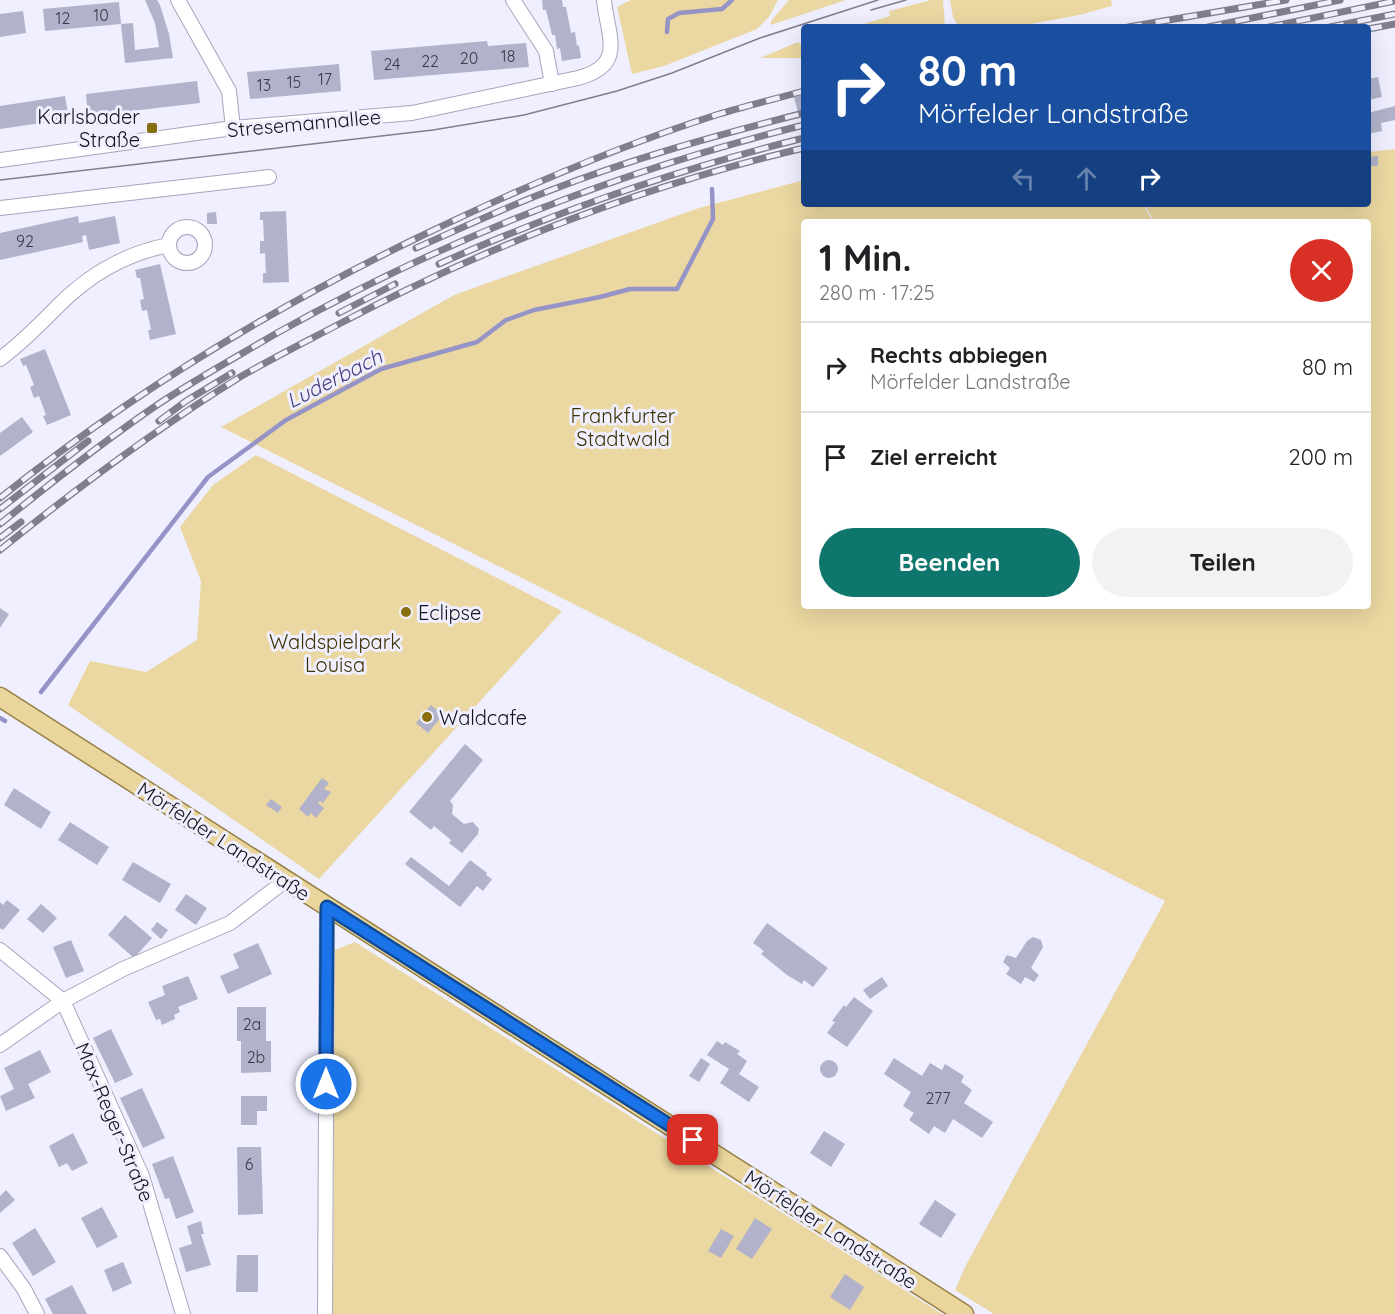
<!DOCTYPE html>
<html lang="de">
<head>
<meta charset="utf-8">
<style>
  :root { --surface:#fff; --page:#f2f2f2; --text:#202124; --muted:#757577; --line:#e0e0e0; --accent:#0f766e }
  body { margin:0; font-family:Quicksand,sans-serif; background:var(--page); color:var(--text); height:100vh; display:flex; flex-direction:column; font-size:22px; white-space:nowrap }
  * { box-sizing:border-box; margin:0 }
  p { font-size:20px; color:var(--muted) }
  .icon { flex:none; width:33px; height:33px; fill:none; stroke:currentColor; stroke-width:2; stroke-linecap:round; stroke-linejoin:round }
  .map { position:relative; flex:1; overflow:hidden }
  .details { position:absolute; left:801px; top:219px; width:570px; height:390px; display:flex; flex-direction:column; background:var(--surface); border-radius:6px; box-shadow:0 6px 24px #0002 }
  .details>* { flex:none }
  .hud { position:absolute; left:801px; top:24px; width:570px; height:183px; border-radius:6px; box-shadow:0 6px 24px #0002; background:#1a4fa0; color:#fff; overflow:hidden }
  .pin { position:absolute; display:grid; place-items:center; width:51px; height:51px; color:#fff; margin:-26px; border-radius:12px; box-shadow:0 3px 9px #0006 }
  .me { position:absolute; width:66px; margin:-33px; rotate:0deg; stroke-linejoin:round; filter:drop-shadow(0 0 4px #0008) }
  .turn { display:flex; align-items:center; gap:21px; height:126px; padding:0 18px; font-size:27px }
  .turn .icon { width:78px; height:78px; stroke-width:2.5 }
  .turn b { display:block; font-size:42px; line-height:51px }
  .lanes { display:flex; align-items:center; height:57px; padding:0 18px; background:#0003; justify-content:center; gap:30px; direction:ltr }
  .lanes .off { opacity:.35 }
  .round { display:grid; place-items:center; flex:none; width:63px; height:63px; border-radius:32px; background:var(--page) }
  .overview { display:flex; align-items:center; justify-content:space-between; height:102px; padding:0 18px }
  h1 { font-size:36px; font-weight:700; line-height:45px }
  .button { display:flex; gap:12px; margin-top:auto; padding:12px 18px }
  .button a { flex:1; height:69px; border-radius:36px; background:var(--accent); color:#fff; font-size:24px; font-weight:700; line-height:69px; text-align:center }
  .button a+a { background:var(--page); color:var(--text) }
  ul { padding:0; list-style:none }
  li { display:flex; align-items:center; gap:18px; height:90px; padding:0 18px; border-top:2px solid var(--line) }
  li div { flex:1 }
  li b { display:block; font-size:22px }
  li em { font-style:normal }
  .map>svg:first-child { display:block }
  .green { fill:#ead7a1 }
  .lines { fill:none; stroke-linecap:round; stroke-linejoin:round }
  .stream { stroke:#9694c7; stroke-width:4.5 }
  .building { fill:#b2b2ca }
  .minor-casing { stroke:#a5a5bd; stroke-width:16 }
  .major-casing { stroke:#968045; stroke-width:21 }
  .minor { stroke:#fff; stroke-width:14 }
  .major { stroke:#ead69d; stroke-width:18 }
  .tram { stroke:#7f7f8b; stroke-width:1.5 }
  .rail-casing { stroke:#7f7f8b; stroke-width:7 }
  .rail { stroke:#efefff; stroke-width:4.5; stroke-dasharray:14; stroke-linecap:butt }
  .route-casing { stroke:#114b97; stroke-width:15 }
  .route { stroke:#1a73e8; stroke-width:10 }
  .poi-dot { fill:#896e0e; stroke:#efefff; stroke-width:2 }
  .labels { text-anchor:middle; dominant-baseline:central; stroke-width:6; stroke-linejoin:round; paint-order:stroke }
  .number-label { font-size:16px; fill:#3c3b48 }
  .poi-label { font-size:20px; fill:#14131c; stroke:#efefff; text-anchor:start }
  .street-label { font-size:20px; fill:#14131c; stroke:#efefff }
  .park-label { font-size:20px; fill:#3d3001; stroke:#efefff }
  .water-label { font-size:21px; font-style:italic; fill:#463e7f; stroke:#efefff }
</style>
</head>
<body>
<div class="map">
<svg width="1395" height="1314" viewBox="0 0 1395 1314">
  <rect width="100%" height="100%" fill="#efefff"/>
  <g class="green">
    <path d="M631,0H778L769,17L757,29L664,66L632,74L617,7Z"/>
    <path d="M789,0H846L771,25V21Z"/>
    <path d="M931,0H943L945,27H854L890,16L889,11Z"/>
    <path d="M950,0H1111L1112,6L1079,15L1015,27H959L953,17Z"/>
    <path d="M798,42L804,47V58H760Z"/>
    <path d="M1395,149V1314H994L955,1290L965,1267L1165,901L221,427L454,295L699,208L804,180V204H1143L1153,222H804V606H1368V222H1155L1144,204H1368V152Z"/>
    <path d="M256,455L562,611L319,879L68,705L90,661L146,672L197,640L201,581L180,527L213,485Z"/>
    <path d="M355,942L942,1314H333L335,950Z"/>
  </g>
  <g class="lines">
    <g class="stream">
      <path d="M667,32L668,19L679,13L722,9L732,0"/>
      <path d="M41,692L208,477L286,420L381,369L477,342L506,320L534,310L600,297L630,289H677L713,219L712,189"/>
      <path d="M0,718L5,721"/>
    </g>
  </g>
  <g class="building">
    <path d="M145,0H157L160,5L169,34L173,58L125,63L121,24L133,23L135,50L159,47L155,23Z"/>
    <path d="M542,0H562L563,7H566L571,33L575,32L577,46L579,45L581,58L562,61L560,48L557,49L555,35H552L546,10H543Z"/>
    <path d="M119,2L121,24L45,31L43,9Z"/>
    <path d="M23,11L26,33L0,37V14Z"/>
    <path d="M487,41L488,46L526,43L529,67L374,80L371,51Z"/>
    <path d="M339,64L341,91L250,99L247,72Z"/>
    <path d="M1378,77L1382,97L1368,100V79Z"/>
    <path d="M197,81L200,103L88,116L86,94Z"/>
    <path d="M804,95V110L798,112L794,97Z"/>
    <path d="M65,96L69,119L0,129V106Z"/>
    <path d="M1395,106V120L1381,123L1382,131L1368,134V113Z"/>
    <path d="M1378,156V166H1368V157Z"/>
    <path d="M286,211L289,282L263,283V273H266L265,253L260,254V241H264L263,220H260V212Z"/>
    <path d="M216,212L217,224H207V213Z"/>
    <path d="M78,216L79,223L115,216L120,243L89,250L86,235L82,236L83,242L0,260V233Z"/>
    <path d="M160,264L176,334L150,340L148,330H151L147,310L142,311L140,300L144,299L140,278H137L135,270Z"/>
    <path d="M45,349L71,415L47,425L43,416L46,415L39,396L34,398L30,387L34,385L26,365L23,366L20,359Z"/>
    <path d="M22,417L33,432L0,456V433Z"/>
    <path d="M0,608L9,614L0,628Z"/>
    <path d="M431,705L443,715L428,733L416,723Z"/>
    <path d="M465,744L483,760L450,801L453,805L452,814L464,824L473,822L479,829L478,834L462,853L449,843L451,840L434,826L431,830L409,812Z"/>
    <path d="M322,778L329,783L324,789L331,792L323,803L320,801L318,803L324,808L316,818L311,813L308,817L299,809Z"/>
    <path d="M14,788L51,812L41,829L4,805Z"/>
    <path d="M271,799L282,807L278,813L266,805Z"/>
    <path d="M70,822L109,847L97,865L58,840Z"/>
    <path d="M411,857L449,886L470,860L487,873L486,875L492,879L483,891L477,886L460,907L405,864Z"/>
    <path d="M133,862L171,884L160,903L122,880Z"/>
    <path d="M186,894L207,908L196,925L175,910Z"/>
    <path d="M7,900L20,910L3,930L0,928V902L3,905Z"/>
    <path d="M41,904L57,918L43,933L27,919Z"/>
    <path d="M125,915L152,938L134,958L108,935Z"/>
    <path d="M157,922L168,930L161,939L151,930Z"/>
    <path d="M767,923L828,968L813,987L804,980L802,984L787,975L761,954L764,951L753,943Z"/>
    <path d="M1033,937L1041,940L1043,947L1031,968L1039,975L1034,982L1025,977L1021,984L1006,974L1010,968L1003,962L1007,955L1016,958L1027,941Z"/>
    <path d="M71,940L84,971L66,978L53,947Z"/>
    <path d="M258,943L272,974L228,994L220,976L239,968L233,954Z"/>
    <path d="M188,976L198,999L178,1007L180,1012L174,1015L175,1019L162,1025L160,1019L156,1020L148,1002L165,995L162,986Z"/>
    <path d="M882,977L888,986L870,999L863,990Z"/>
    <path d="M854,997L873,1011L847,1047L827,1033L835,1022L832,1021L844,1005L846,1007Z"/>
    <path d="M237,1007H266V1041H271V1072L241,1073V1041H237Z"/>
    <path d="M111,1029L133,1075L115,1083L93,1038Z"/>
    <path d="M717,1041L723,1045L725,1042L740,1051L737,1054L747,1061L739,1074L759,1087L749,1102L720,1083L729,1069L707,1055Z"/>
    <path d="M40,1050L51,1072L28,1084L35,1098L6,1111L0,1096L14,1089L4,1068Z"/>
    <path d="M701,1058L710,1064L699,1082L689,1076Z"/>
    <path d="M894,1058L922,1076L930,1063L942,1070L945,1064L964,1076L961,1082L972,1090L964,1103L993,1122L982,1138L953,1119L945,1133L934,1126L929,1134L909,1120L914,1113L903,1106L911,1092L884,1074Z"/>
    <circle cx="829" cy="1069" r="9"/>
    <path d="M142,1088L165,1138L143,1148L120,1098Z"/>
    <path d="M241,1096H267V1111H257V1125H241Z"/>
    <path d="M824,1131L845,1144L831,1167L810,1153Z"/>
    <path d="M73,1133L88,1163L72,1171L67,1163L59,1167L49,1146Z"/>
    <path d="M237,1147H261L263,1214L238,1215Z"/>
    <path d="M173,1156L194,1212L176,1219L169,1198L165,1199L152,1164Z"/>
    <path d="M6,1190L15,1200L0,1213V1196Z"/>
    <path d="M935,1200L956,1214L941,1238L919,1224Z"/>
    <path d="M102,1207L118,1237L97,1248L81,1218Z"/>
    <path d="M755,1218L772,1229L752,1259L736,1249Z"/>
    <path d="M201,1221L204,1234H201L211,1265L186,1272L179,1248L192,1244L187,1226Z"/>
    <path d="M35,1228L56,1262L33,1276L12,1243Z"/>
    <path d="M721,1229L734,1236L721,1258L708,1251Z"/>
    <path d="M237,1255H258V1292H236Z"/>
    <path d="M123,1262L132,1283L113,1292L104,1270Z"/>
    <path d="M845,1274L864,1287L850,1310L830,1297Z"/>
    <path d="M72,1285L87,1314H53L45,1299Z"/>
  </g>
  <g class="lines">
    <g class="minor-casing">
      <g id="minor">
        <path d="M178,0L229,91L233,128"/>
        <path d="M513,0L546,51L552,84"/>
        <path d="M0,160L233,128L412,113L578,78C626,65 608,38 604,0"/>
        <path d="M0,208L269,177"/>
        <circle cx="187" cy="245" r="18"/>
        <path d="M0,359C22,343 40,324 59,305C89,275 127,253 169,245"/>
        <path d="M0,950L63,1001L142,1176L183,1314"/>
        <path d="M0,1045L63,1001L123,969L230,923L285,881"/>
        <path d="M0,1256L24,1289L37,1314"/>
        <path d="M325,1314L327,907"/>
      </g>
    </g>
    <g class="major-casing">
      <path id="major" d="M0,697L964,1314"/>
    </g>
    <use href="#minor" class="minor"/>
    <use href="#major" class="major"/>
    <g class="tram">
      <path d="M871,10L906,0"/>
      <path d="M0,180L433,130L524,115L617,91L672,73L760,38L878,0"/>
    </g>
    <g class="rail-casing">
      <g id="rail">
        <path d="M1128,27L1286,0"/>
        <path d="M1208,27L1340,0"/>
        <path d="M1269,27L1395,1"/>
        <path d="M1330,27L1395,14"/>
        <path d="M1368,29L1395,24"/>
        <path d="M416,248C459,229 502,209 546,192C630,159 717,135 804,113"/>
        <path d="M439,264C557,211 678,169 804,138"/>
        <path d="M339,313L395,284"/>
        <path d="M159,421L186,401L232,373"/>
        <path d="M0,498C129,395 269,310 417,238C514,191 613,148 716,115C745,106 775,99 804,91"/>
        <path d="M0,509L88,441"/>
        <path d="M0,524C52,482 105,440 160,403C198,378 238,356 277,333C443,240 619,171 804,125"/>
        <path d="M0,538L21,522"/>
        <path d="M0,550C77,488 156,429 240,377C273,358 307,341 341,323C487,246 643,186 804,148"/>
      </g>
    </g>
    <use href="#rail" class="rail"/>
  </g>
  <g class="lines">
    <g class="route-casing">
      <path id="route" d="M326,1084L327,907L693,1140"/>
    </g>
    <use href="#route" class="route"/>
  </g>
  <g class="poi-dot">
    <rect x="146" y="122" width="12" height="12" rx="3"/>
    <circle cx="406" cy="612" r="6"/>
    <circle cx="427" cy="717" r="6"/>
  </g>
  <g class="labels">
    <g class="number-label">
      <text x="101" y="15">10</text>
      <text x="63" y="18">12</text>
      <text x="508" y="56">18</text>
      <text x="469" y="58">20</text>
      <text x="430" y="61">22</text>
      <text x="392" y="64">24</text>
      <text x="325" y="79">17</text>
      <text x="294" y="82">15</text>
      <text x="264" y="85">13</text>
      <text x="25" y="241">92</text>
      <text x="252" y="1024">2a</text>
      <text x="256" y="1057">2b</text>
      <text x="938" y="1098">277</text>
      <text x="249" y="1164">6</text>
    </g>
    <g class="poi-label">
      <text x="140" y="116" text-anchor="end">Karlsbader<tspan x="140" dy="23">Straße</tspan></text>
      <text x="418" y="612">Eclipse</text>
      <text x="439" y="717">Waldcafe</text>
    </g>
    <g class="street-label">
      <text transform="translate(304 123) rotate(-5)">Stresemannallee</text>
      <text transform="translate(224 841) rotate(33)">Mörfelder Landstraße</text>
      <text transform="translate(115 1122) rotate(67)">Max-Reger-Straße</text>
      <text transform="translate(831 1229) rotate(33)">Mörfelder Landstraße</text>
    </g>
    <g class="park-label">
      <text x="623" y="415">Frankfurter<tspan x="623" dy="23">Stadtwald</tspan></text>
      <text x="335" y="641">Waldspielpark<tspan x="335" dy="23">Louisa</tspan></text>
    </g>
    <g class="water-label">
      <text transform="translate(334 378) rotate(-27)">Luderbach</text>
    </g>
  </g>
</svg>
<div class="pin" style="left:693px;top:1140px;background:#d93025"><svg class="icon" aria-label="arrive" viewBox="0 0 24 24"><path d="M6 21V4h12l-3 4 3 4H6"/></svg></div>
<svg class="me" style="left:326px;top:1084px" viewBox="-20 -20 40 40"><circle r="17" fill="#1a73e8" stroke="#fff" stroke-width="3"/><path d="M0-11L8 9 0 5-8 9z" fill="#fff"/></svg>
<div class="hud">
<div class="turn"><svg class="icon" aria-label="right" viewBox="0 0 24 24"><path d="M7 20v-9h11M14 6l5 5-5 5"/></svg><div><b>80 m</b>Mörfelder Landstraße</div></div>
<div class="lanes"><svg class="icon off" aria-label="left" viewBox="0 0 24 24"><path d="M17 20v-9H6M10 6l-5 5 5 5"/></svg><svg class="icon off" aria-label="ahead" viewBox="0 0 24 24"><path d="M12 20V5M6 11l6-6 6 6"/></svg><svg class="icon" aria-label="right" viewBox="0 0 24 24"><path d="M7 20v-9h11M14 6l5 5-5 5"/></svg></div>
</div>
<section class="details">
<div class="overview"><div><h1>1 Min.</h1><p>280 m · 17:25</p></div><a class="round" style="background:#d93025;color:#fff"><svg class="icon" aria-label="close" viewBox="0 0 24 24"><path d="M6 6l12 12M18 6L6 18"/></svg></a></div>
<ul>
<li><svg class="icon" aria-label="right" viewBox="0 0 24 24"><path d="M7 20v-9h11M14 6l5 5-5 5"/></svg><div><b>Rechts abbiegen</b><p>Mörfelder Landstraße</p></div><em>80 m</em></li>
<li><svg class="icon" aria-label="arrive" viewBox="0 0 24 24"><path d="M6 21V4h12l-3 4 3 4H6"/></svg><div><b>Ziel erreicht</b></div><em>200 m</em></li>
</ul>
<div class="button"><a>Beenden</a><a>Teilen</a></div>
</section>
</div>
</body>
</html>
